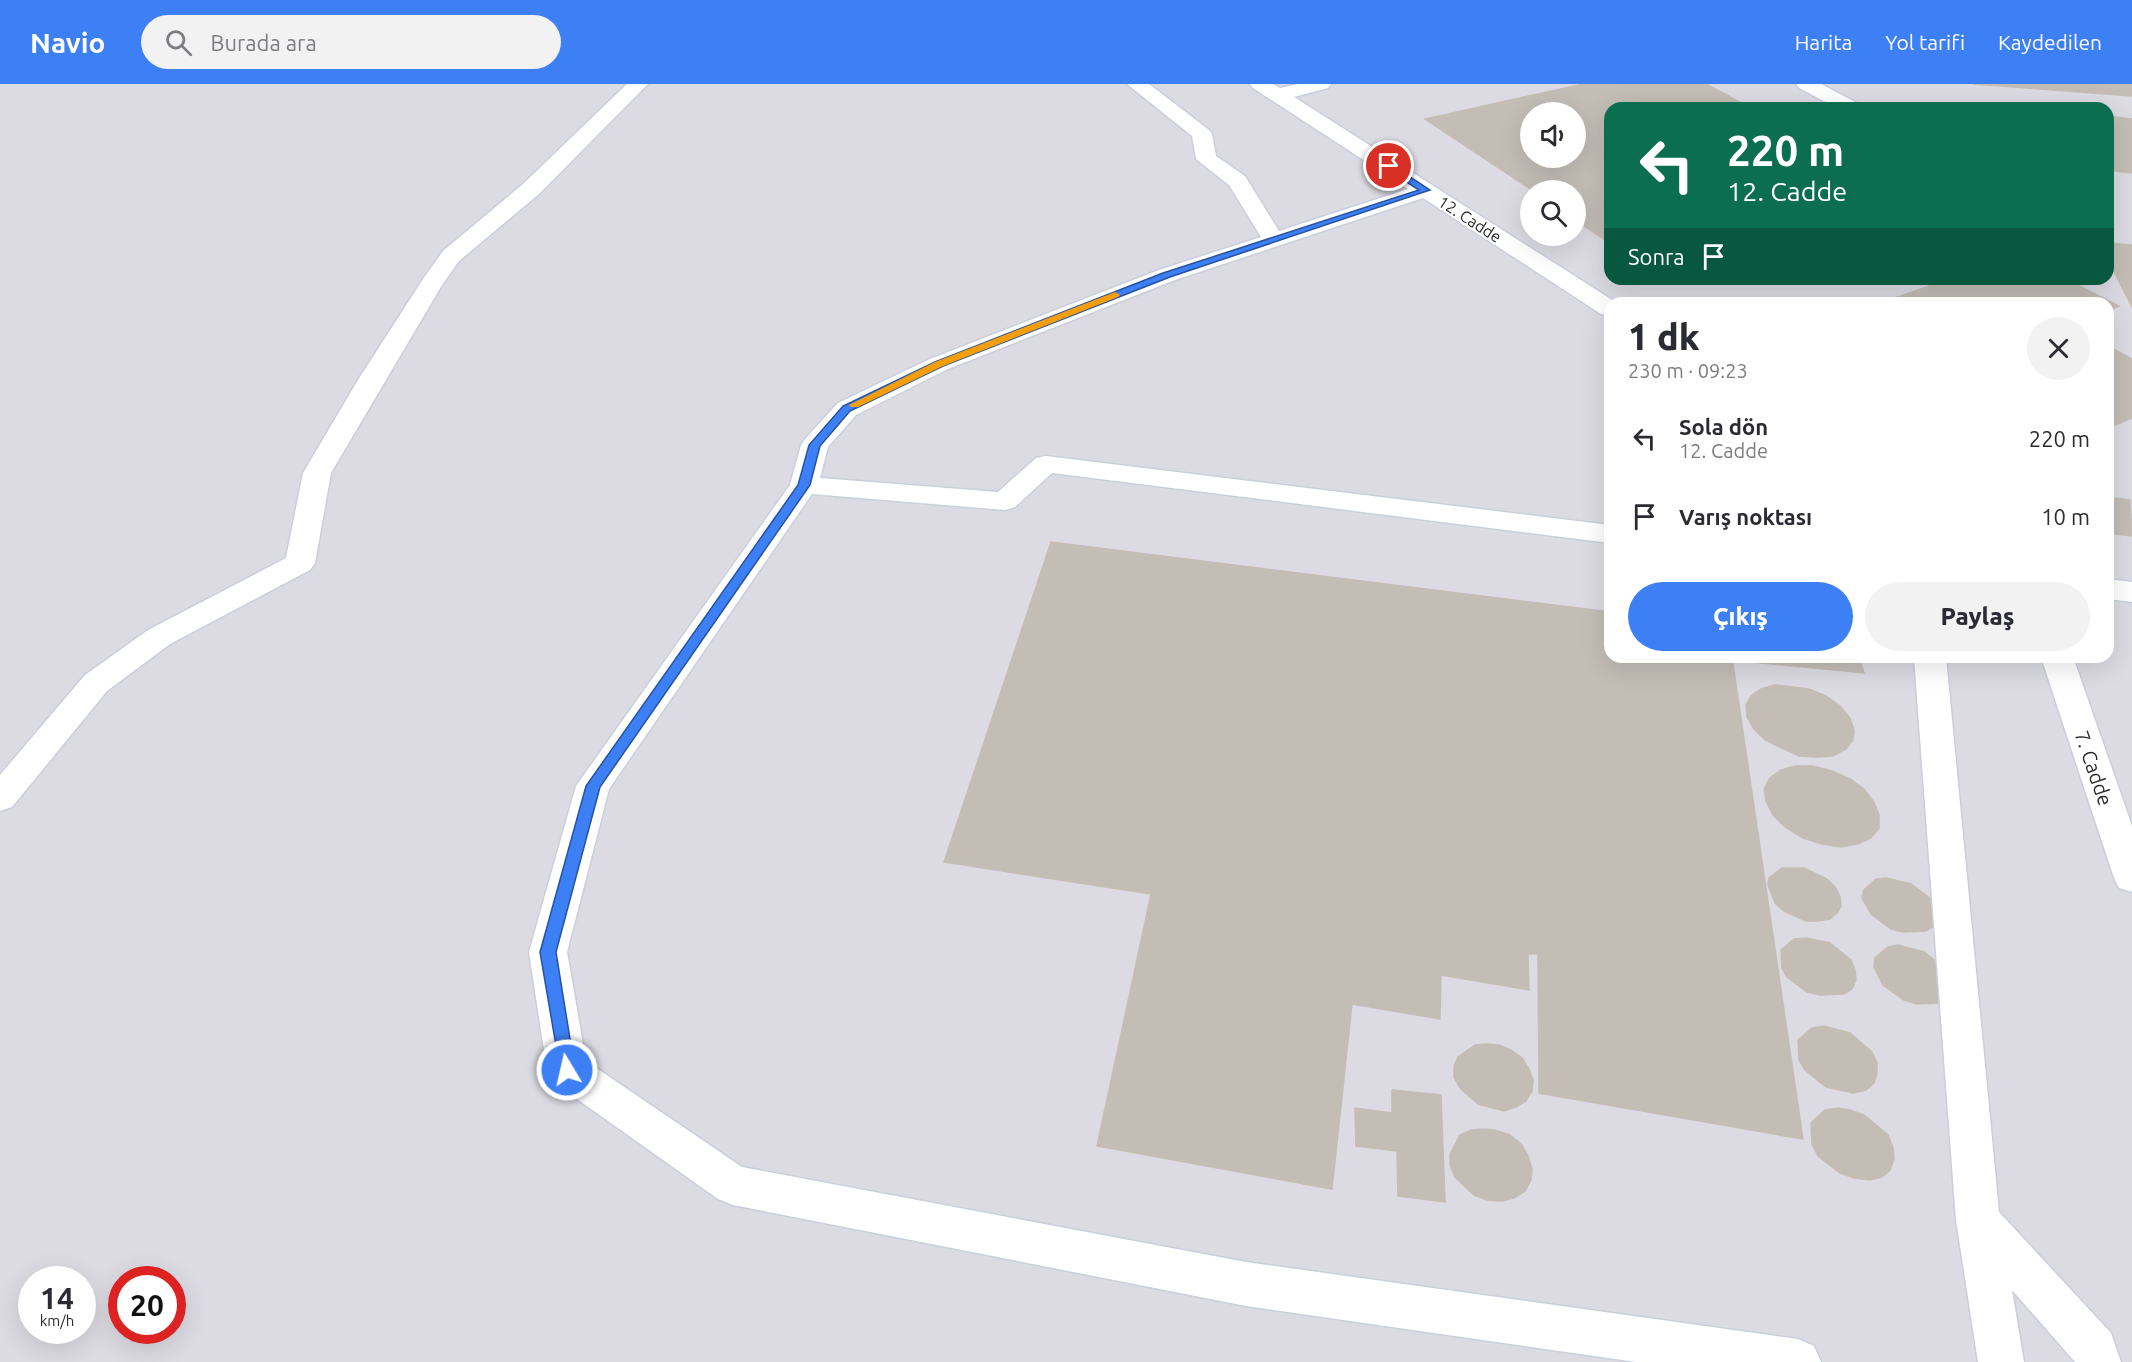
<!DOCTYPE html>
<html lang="tr">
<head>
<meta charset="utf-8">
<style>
  :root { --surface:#fff; --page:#f2f2f3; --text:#2b2b33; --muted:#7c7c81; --accent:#3d7ff5 }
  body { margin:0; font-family:Ubuntu,sans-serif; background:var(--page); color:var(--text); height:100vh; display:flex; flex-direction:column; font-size:22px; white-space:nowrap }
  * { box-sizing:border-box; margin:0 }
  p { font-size:20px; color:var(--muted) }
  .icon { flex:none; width:33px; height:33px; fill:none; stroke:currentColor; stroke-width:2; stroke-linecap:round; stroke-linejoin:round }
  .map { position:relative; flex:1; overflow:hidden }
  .side { position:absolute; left:1604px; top:213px; width:510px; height:366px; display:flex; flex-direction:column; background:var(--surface); border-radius:18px; box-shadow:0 6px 24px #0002 }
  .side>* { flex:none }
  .guide { position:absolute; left:1604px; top:18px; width:510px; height:183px; border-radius:18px; box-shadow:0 6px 24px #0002; background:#0b6e4f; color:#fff; overflow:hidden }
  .tools { position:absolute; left:1520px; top:18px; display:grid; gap:12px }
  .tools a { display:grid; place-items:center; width:66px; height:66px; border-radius:50%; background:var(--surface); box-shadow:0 6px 24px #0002; font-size:30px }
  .speed { position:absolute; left:18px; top:1182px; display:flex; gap:12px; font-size:30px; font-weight:700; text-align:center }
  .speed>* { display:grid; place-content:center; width:78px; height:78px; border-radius:50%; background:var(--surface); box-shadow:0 6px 24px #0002; line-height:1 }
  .speed small { font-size:15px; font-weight:400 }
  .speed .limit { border:9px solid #d22; background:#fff; color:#111 }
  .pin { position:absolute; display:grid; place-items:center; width:51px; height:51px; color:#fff; margin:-26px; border:3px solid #fff; border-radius:50%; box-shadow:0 2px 6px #0007 }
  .me { position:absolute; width:66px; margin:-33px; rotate:351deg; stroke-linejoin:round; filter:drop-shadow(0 0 4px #0008) }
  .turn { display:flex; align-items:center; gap:21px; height:126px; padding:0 24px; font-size:27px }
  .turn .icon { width:78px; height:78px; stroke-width:2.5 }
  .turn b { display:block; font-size:42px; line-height:51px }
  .then { display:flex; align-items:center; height:57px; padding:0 24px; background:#0003; gap:12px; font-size:22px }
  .round { display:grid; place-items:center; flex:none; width:63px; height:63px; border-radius:32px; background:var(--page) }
  .head { display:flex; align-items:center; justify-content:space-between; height:102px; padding:0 24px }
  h1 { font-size:36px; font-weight:800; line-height:45px }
  .primary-button { display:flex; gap:12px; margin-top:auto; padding:12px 24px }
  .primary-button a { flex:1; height:69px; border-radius:36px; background:var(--accent); color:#fff; font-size:24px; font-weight:800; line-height:69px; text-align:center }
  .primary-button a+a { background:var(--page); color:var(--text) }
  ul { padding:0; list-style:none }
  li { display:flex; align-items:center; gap:18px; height:78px; padding:0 24px }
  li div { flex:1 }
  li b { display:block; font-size:22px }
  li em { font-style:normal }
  header { display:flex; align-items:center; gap:36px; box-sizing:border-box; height:84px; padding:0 30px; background:var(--accent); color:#fff }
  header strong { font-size:28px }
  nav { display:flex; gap:33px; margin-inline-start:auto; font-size:21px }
  .search { width:420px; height:54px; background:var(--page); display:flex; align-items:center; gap:15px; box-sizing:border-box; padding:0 21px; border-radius:33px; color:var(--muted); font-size:22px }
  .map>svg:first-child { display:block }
  .industrial { fill:#dcdbe3; fill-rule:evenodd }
  .building { fill:#c3bdb6; stroke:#c6bdb5; stroke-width:1.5; fill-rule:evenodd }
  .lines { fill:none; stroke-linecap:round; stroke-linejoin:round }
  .lane-casing { stroke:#c9cfdb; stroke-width:3 }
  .lane { fill:#fff; fill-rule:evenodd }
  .route { fill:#3d7ff5; stroke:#28539f; stroke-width:1.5 }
  .slow { fill:#f59e0b }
  .labels { text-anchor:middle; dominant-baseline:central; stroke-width:4.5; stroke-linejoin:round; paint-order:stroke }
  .far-street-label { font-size:16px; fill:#292929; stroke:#fff }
  .street-label { font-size:20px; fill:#292929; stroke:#fff }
</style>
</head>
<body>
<header>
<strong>Navio</strong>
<div class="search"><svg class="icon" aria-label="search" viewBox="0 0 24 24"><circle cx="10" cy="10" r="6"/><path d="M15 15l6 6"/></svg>Burada ara</div>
<nav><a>Harita</a><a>Yol tarifi</a><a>Kaydedilen</a></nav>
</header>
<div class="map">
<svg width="2132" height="1278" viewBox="0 0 2132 1278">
  <rect width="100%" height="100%" fill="#ebe1db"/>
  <path class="industrial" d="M0,0H2132V1278H0ZM1610,24H2108V195H1610ZM1530,28H1575V74H1530ZM1530,106H1575V152H1530ZM1610,219H2108V573H1610ZM32,1196H82V1246H32ZM122,1196H172V1246H122Z"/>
  <g class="building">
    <path d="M1583,0H1706L1751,24H1610V159L1575,136V106H1532L1425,35ZM1530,28H1575V74H1530Z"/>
    <path d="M1973,0H2132V12Z"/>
    <path d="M2108,32L2132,35V89L2108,86Z"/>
    <path d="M2108,159L2132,161V223L2108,176Z"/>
    <path d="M1949,195H2089L2075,200L2119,222L2108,227V219H1881Z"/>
    <path d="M2108,262L2132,275V334L2108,344Z"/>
    <path d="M2108,413L2130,416L2132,452L2108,449Z"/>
    <path d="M1051,458L1610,528V573H1732L1803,1055L1539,1009L1538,870H1528L1529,906L1441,891L1440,935L1352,920L1332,1105L1097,1062L1151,810L944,778Z"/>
    <path d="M1751,573H1859L1864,589L1752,578Z"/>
    <path d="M1775,601L1809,605L1826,612L1840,622L1850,634L1854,646L1853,656L1846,665L1833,672L1817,673L1799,672L1765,656L1754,645L1747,633L1746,621L1751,612L1761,605Z"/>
    <path d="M1795,682H1813L1832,687L1850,695L1864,705L1874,718L1879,731V744L1871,754L1858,760L1841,763L1822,760L1803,754L1785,743L1773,731L1766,717L1764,705L1770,694L1781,686Z"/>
    <path d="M1782,784H1804L1827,795L1836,804L1840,813L1841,822L1837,829L1830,835L1818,837H1806L1784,827L1775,819L1768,801L1769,794Z"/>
    <path d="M1886,794L1911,800L1931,815L1936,825L1934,842L1926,847L1903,848L1891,845L1871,830L1862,814L1864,806L1876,795Z"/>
    <path d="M1806,854L1830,859L1851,876L1855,886L1856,896L1852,905L1844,910L1820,911L1807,908L1787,893L1782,884L1781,866L1794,855Z"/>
    <path d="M1898,861L1924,868L1946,885L1941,919L1917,920L1904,916L1883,901L1874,883L1875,874L1888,863Z"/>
    <path d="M1824,942L1850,949L1872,968L1877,979V990L1874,999L1866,1006L1853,1009L1826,1003L1805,986L1799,976L1798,956L1812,944Z"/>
    <path d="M1486,960L1499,961L1511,966L1522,974L1529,985L1533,996L1532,1007L1526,1017L1516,1023L1504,1027L1478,1020L1460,1004L1454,993V982L1458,973L1475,961Z"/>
    <path d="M1392,1006L1441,1011L1445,1118L1398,1112L1397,1067L1356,1062L1355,1024L1392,1029Z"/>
    <path d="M1838,1024L1850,1026L1864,1031L1888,1051L1893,1064L1894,1075L1890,1086L1882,1093L1870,1096L1854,1094L1840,1089L1818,1072L1812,1060L1811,1039L1825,1026Z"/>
    <path d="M1483,1045L1495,1046L1510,1051L1521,1060L1528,1072L1532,1085L1531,1096L1525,1107L1514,1114L1502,1117L1487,1116L1474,1111L1455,1093L1450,1081V1070L1460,1051L1471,1046Z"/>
  </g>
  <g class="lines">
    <g class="lane-casing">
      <g id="lane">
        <path d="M627,0H648L539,110L459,177L442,201L331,389L315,479L310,486L170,560L107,607L12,723L0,727V691L85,591L148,546L286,474L303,389L358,296L423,195L443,167L523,100Z"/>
        <path d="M1127,0H1149L1209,46L1212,50L1216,72L1245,92L1279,147L1408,105L1253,4L1250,0H1273L1280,4L1298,0H1331L1328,4L1294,13L1617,219H1610V232L1601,230L1423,114L1175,196L948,285L856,331L828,363L820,394L998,408L1036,374L1046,372L1610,441V459L1052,389L1015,423L1005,426L812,410L609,705L567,868L586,977L742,1083L1246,1178L1798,1255L1814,1262L1821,1278H1636L1246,1222L733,1121L718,1115L553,998L547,986L529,868L576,702L790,401L801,361L805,355L838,319L930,275L1159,186L1261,153L1229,101L1196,75L1192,52Z"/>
        <path d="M1796,0H1821L1859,20L1862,24H1837L1799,4Z"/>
        <path d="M2108,495L2132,498V518L2108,515Z"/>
        <path d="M1914,573H1946L1999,1128L2111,1249L2121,1278H2075L2012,1206L2024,1278H1978L1956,1136Z"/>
        <path d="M2041,573H2073L2132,742V808L2119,804L2114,794Z"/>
      </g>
    </g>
    <use href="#lane" class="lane"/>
  </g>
  <path class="route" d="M1385,81H1392L1430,106L1170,193L943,282L850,327L820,362L810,401L600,703L556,868L575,986L573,991L567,993L561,991L540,868L586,702L798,401L809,361L843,322L935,278L1163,189L1419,106L1385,84Z"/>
  <path class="slow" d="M1115,208L1120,211L1118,213L943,282L858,323H851L849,321L935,278Z"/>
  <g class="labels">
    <g class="far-street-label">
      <text transform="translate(1470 135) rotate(33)">12. Cadde</text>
    </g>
    <g class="street-label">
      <text transform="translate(2094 684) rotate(71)">7. Cadde</text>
    </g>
  </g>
</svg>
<div class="tools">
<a><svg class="icon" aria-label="sound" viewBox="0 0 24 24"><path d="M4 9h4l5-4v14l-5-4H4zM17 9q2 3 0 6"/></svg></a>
<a><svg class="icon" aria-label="search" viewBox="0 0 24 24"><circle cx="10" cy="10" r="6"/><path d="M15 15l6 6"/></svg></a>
</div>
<div class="speed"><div>14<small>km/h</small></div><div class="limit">20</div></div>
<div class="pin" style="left:1389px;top:82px;background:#d93025"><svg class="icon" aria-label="arrive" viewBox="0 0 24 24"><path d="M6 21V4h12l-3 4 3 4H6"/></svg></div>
<svg class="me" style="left:567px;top:986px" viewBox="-20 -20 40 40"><circle r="17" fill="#3d7ff5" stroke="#fff" stroke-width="3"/><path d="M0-11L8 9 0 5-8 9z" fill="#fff"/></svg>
<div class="guide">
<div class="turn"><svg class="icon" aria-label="left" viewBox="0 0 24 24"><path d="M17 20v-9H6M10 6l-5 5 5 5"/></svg><div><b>220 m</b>12. Cadde</div></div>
<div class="then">Sonra<svg class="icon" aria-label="arrive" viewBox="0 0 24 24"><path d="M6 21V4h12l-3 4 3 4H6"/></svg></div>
</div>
<section class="side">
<div class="head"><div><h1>1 dk</h1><p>230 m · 09:23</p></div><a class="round"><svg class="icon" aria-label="close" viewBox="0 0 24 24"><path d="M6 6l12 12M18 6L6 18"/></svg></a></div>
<ul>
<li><svg class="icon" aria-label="left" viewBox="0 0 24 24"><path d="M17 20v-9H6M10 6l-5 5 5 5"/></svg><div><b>Sola dön</b><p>12. Cadde</p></div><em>220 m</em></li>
<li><svg class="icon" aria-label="arrive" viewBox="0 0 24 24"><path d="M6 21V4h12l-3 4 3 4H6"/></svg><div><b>Varış noktası</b></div><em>10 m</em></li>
</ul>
<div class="primary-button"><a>Çıkış</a><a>Paylaş</a></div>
</section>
</div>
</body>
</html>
